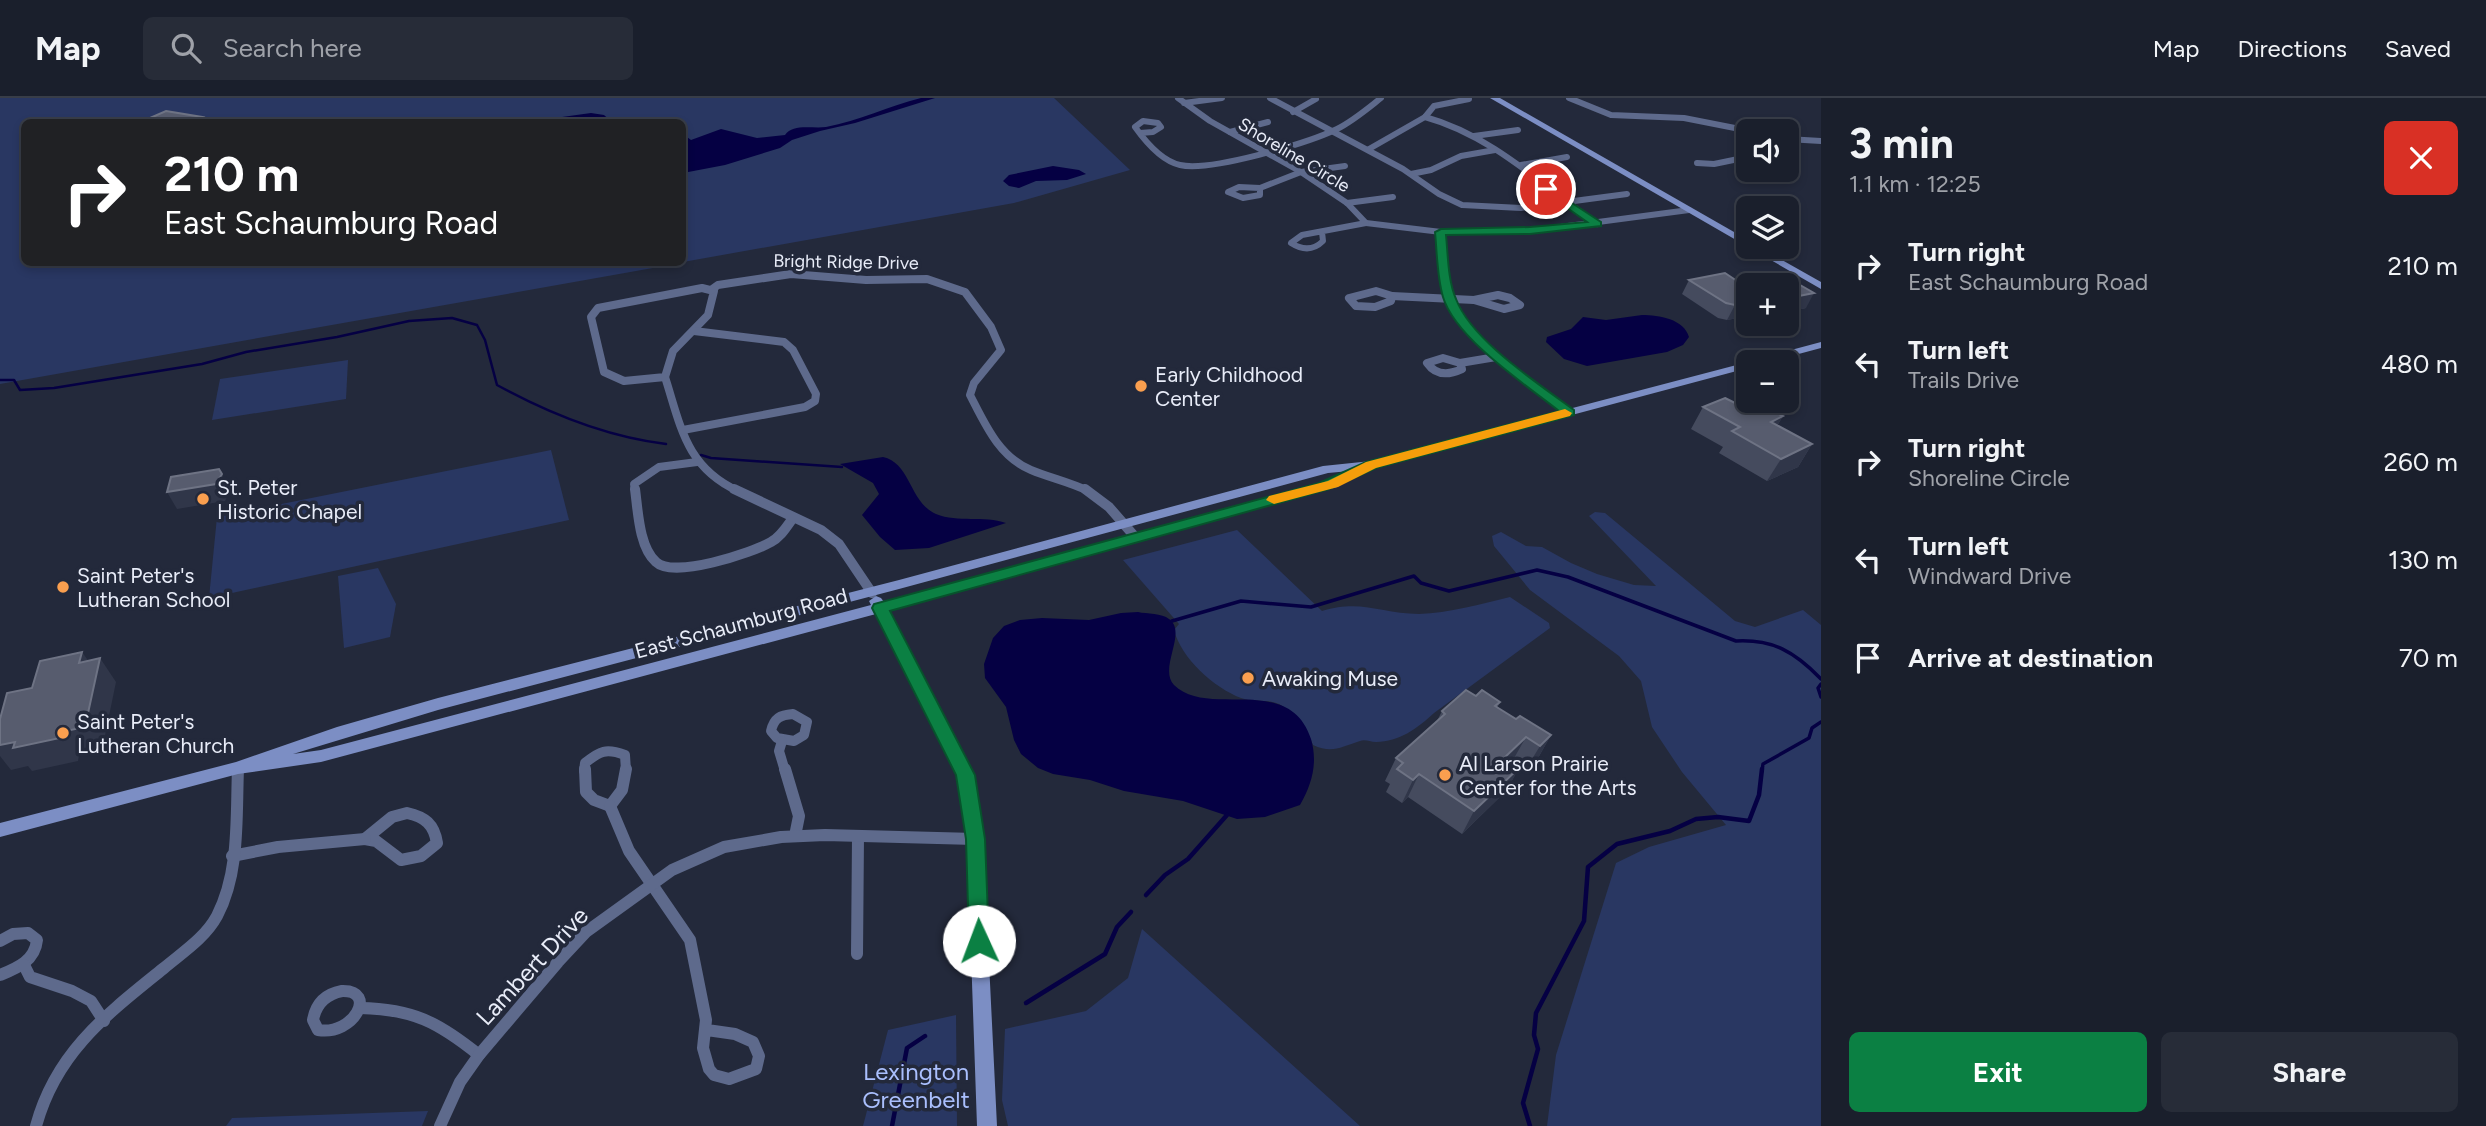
<!DOCTYPE html>
<html lang="en">
<head>
<meta charset="utf-8">
<style>
  :root { --surface:#1a1f2c; --page:#272c38; --text:#f1f3f6; --muted:#9fa2a9; --line:#383d48; --accent:#0b8043 }
  body { margin:0; font-family:Figtree,sans-serif; background:var(--page); color:var(--text); height:100vh; display:flex; flex-direction:column; font-size:26px; white-space:nowrap }
  * { box-sizing:border-box; margin:0 }
  p { font-size:23px; color:var(--muted) }
  .icon { flex:none; width:38px; height:38px; fill:none; stroke:currentColor; stroke-width:2; stroke-linecap:round; stroke-linejoin:round }
  .map { position:relative; flex:1; overflow:hidden }
  .panel { display:flex; flex-direction:column; background:var(--surface); width:665px }
  .panel>* { flex:none }
  .top-card { position:absolute; left:21px; top:21px; width:665px; height:147px; border-radius:10px; box-shadow:0 4px 10px #0003,0 0 0 2px var(--line); background:#202124; color:#fff; overflow:hidden }
  .tools { position:absolute; left:1736px; top:21px; display:grid; gap:14px }
  .tools a { display:grid; place-items:center; width:63px; height:63px; border-radius:10px; background:var(--surface); box-shadow:0 4px 10px #0003,0 0 0 2px var(--line); font-size:35px }
  .pin { position:absolute; display:grid; place-items:center; width:60px; height:60px; color:#fff; margin:-30px; border:4px solid #fff; border-radius:50%; box-shadow:0 2px 7px #0007 }
  .me { position:absolute; width:77px; margin:-38px; rotate:358deg; stroke-linejoin:round; filter:drop-shadow(0 0 5px #0008) }
  .turn { display:flex; align-items:center; gap:24px; height:147px; padding:0 28px; font-size:32px }
  .turn .icon { width:91px; height:91px; stroke-width:2.5 }
  .turn b { display:block; font-size:49px; line-height:60px }
  .round { display:grid; place-items:center; flex:none; width:74px; height:74px; border-radius:10px; background:var(--page) }
  .head { display:flex; align-items:center; justify-content:space-between; height:119px; padding:0 28px }
  h1 { font-size:42px; font-weight:700; line-height:52px }
  .button { display:flex; gap:14px; margin-top:auto; padding:14px 28px }
  .button a { flex:1; height:80px; border-radius:10px; background:var(--accent); color:#fff; font-size:28px; font-weight:700; line-height:80px; text-align:center }
  .button a+a { background:var(--page); color:var(--text) }
  ul { padding:0; list-style:none }
  li { display:flex; align-items:center; gap:21px; height:98px; padding:0 28px }
  li div { flex:1 }
  li b { display:block; font-size:26px }
  li em { font-style:normal }
  header { display:flex; align-items:center; gap:42px; box-sizing:border-box; height:98px; padding:0 35px; background:var(--surface); border-bottom:2px solid var(--line) }
  header strong { font-size:33px }
  nav { display:flex; gap:38px; margin-inline-start:auto; font-size:24px }
  .search { width:490px; height:63px; background:var(--page); display:flex; align-items:center; gap:18px; box-sizing:border-box; padding:0 24px; border-radius:10px; color:var(--muted); font-size:26px }
  main { display:flex; flex:1; min-height:0 }
  .map>svg:first-child { display:block }
  .green { fill:#293762 }
  .water { fill:#050043 }
  .lines { fill:none; stroke-linecap:round; stroke-linejoin:round }
  .stream-far2 { stroke:#050043; stroke-width:2.5 }
  .stream-far1 { stroke:#050043; stroke-width:3.5 }
  .stream { stroke:#050043; stroke-width:4.5 }
  .street-far3 { stroke:#5e6a8c; stroke-width:6 }
  .street-far2 { stroke:#5e6a8c; stroke-width:8 }
  .street-far1 { stroke:#5e6a8c; stroke-width:10 }
  .street { stroke:#5e6a8c; stroke-width:12 }
  .secondary { fill:#7c8ec4; fill-rule:evenodd }
  .wall { fill:#454b5e }
  .shaded-wall { fill:#303649 }
  .building { fill:#575c6e; stroke:#6e7384; stroke-width:2 }
  .route { fill:#0b8043; stroke:#07532c; stroke-width:2 }
  .slow { fill:#f59e0b }
  .poi-dot { fill:#fa9f4f; stroke:#23293b; stroke-width:2.5 }
  .labels { text-anchor:middle; dominant-baseline:central; stroke-width:7; stroke-linejoin:round; paint-order:stroke }
  .far-street-label { font-size:18px; fill:#e8ecf8; stroke:#23293b }
  .poi-label { font-size:21px; fill:#e8ecf8; stroke:#23293b; text-anchor:start }
  .street-label { font-size:21px; fill:#e8ecf8; stroke:#23293b }
  .near-street-label { font-size:24px; fill:#e8ecf8; stroke:#23293b }
  .near-park-label { font-size:24px; fill:#aabffd; stroke:#23293b }
</style>
</head>
<body>
<header>
<strong>Map</strong>
<div class="search"><svg class="icon" aria-label="search" viewBox="0 0 24 24"><circle cx="10" cy="10" r="6"/><path d="M15 15l6 6"/></svg>Search here</div>
<nav><a>Map</a><a>Directions</a><a>Saved</a></nav>
</header>
<main>
<div class="map">
<svg width="1821" height="1028" viewBox="0 0 1821 1028">
  <rect width="100%" height="100%" fill="#23293b"/>
  <g class="green">
    <path d="M0,0H1054L1130,72L1014,105L683,164L682,24H24V164L681,165L0,286Z"/>
    <path d="M348,262L346,301L212,322L220,281Z"/>
    <path d="M551,352L569,422L209,500L217,419Z"/>
    <path d="M1595,414L1605,415L1735,523L1755,529L1803,512L1821,527V1028H1547L1556,957L1616,765L1649,749L1726,727L1682,674L1652,629L1641,583L1619,558L1530,492L1494,448L1492,438L1501,434L1526,448L1542,449L1571,465L1597,476L1634,487L1656,488L1589,418Z"/>
    <path d="M1237,432L1322,513C1362,501 1381,516 1419,516C1449,515 1481,506 1510,499L1549,525L1550,530L1434,615C1418,630 1399,644 1376,644C1370,644 1365,641 1360,643C1341,649 1332,656 1313,647C1308,632 1293,614 1279,606C1268,601 1252,604 1241,600C1214,590 1181,560 1174,532L1179,526L1123,462Z"/>
    <path d="M378,470L396,506L390,539L344,550L338,478Z"/>
    <path d="M1142,831L1360,1028H1008L1002,1002L1005,931L1086,913L1128,880Z"/>
    <path d="M956,917L957,1028H863L888,932Z"/>
    <path d="M428,1013L422,1028H226L232,1020Z"/>
  </g>
  <g class="water">
    <path d="M921,0H935L855,25L820,33L792,42L780,50L725,67L683,75V36L691,42L721,31L757,40L785,37C793,25 812,31 826,29C859,23 889,8 921,0Z"/>
    <path d="M591,15L604,17L612,24H526Z"/>
    <path d="M1053,68L1079,72L1086,76L1067,82L1036,83L1019,90L1009,88L1003,83L1009,77Z"/>
    <path d="M1642,217C1659,217 1684,221 1689,239L1683,247L1667,254L1587,268L1564,261L1546,244L1547,239L1571,231L1583,219L1606,222Z"/>
    <path d="M883,359C911,365 909,404 936,416C958,425 984,417 1006,425L929,450L895,452L880,439L862,417L879,396L873,385L840,366Z"/>
    <path d="M1138,514C1147,516 1162,515 1169,521C1188,534 1158,570 1174,587C1208,621 1289,574 1311,641C1318,665 1312,686 1300,707L1265,719L1237,721L1183,703L1124,693L1090,682L1053,676L1038,670L1021,656L1014,642L1006,609L985,580L984,566L993,540L1004,528L1020,522L1042,520L1089,522L1121,515Z"/>
  </g>
  <g class="lines">
    <g class="stream-far2">
      <path d="M0,282H14L20,292L54,290L202,266L246,254L337,239L409,223L452,220L477,227L485,242L497,287C548,315 608,339 666,346"/>
      <path d="M701,357L711,360L842,369"/>
    </g>
    <g class="stream-far1">
      <path d="M1172,523L1241,503L1311,509L1414,478L1421,485L1449,493L1537,472L1568,479L1736,543C1773,541 1795,554 1821,581"/>
      <path d="M1821,586L1818,590L1821,599"/>
      <path d="M1762,673L1763,666L1809,640L1812,630L1821,624"/>
    </g>
    <g class="stream">
      <path d="M1146,797L1165,777L1188,761L1227,717"/>
      <path d="M1026,905L1105,856L1117,829L1131,814"/>
      <path d="M892,1028L907,950L925,938"/>
      <path d="M1530,1028L1523,1005L1538,951L1534,937L1536,915L1584,823L1588,769L1617,746L1670,733L1696,721L1718,719L1749,723L1759,697L1762,671"/>
    </g>
    <g class="street-far3">
      <path d="M1178,0L1210,23L1301,74L1347,105L1366,125L1441,134L1530,133L1689,112"/>
      <path d="M1270,0L1403,71L1439,96L1462,107L1521,110L1627,96"/>
      <path d="M1569,0L1611,17L1684,20L1750,33"/>
      <path d="M1184,5L1222,0"/>
      <path d="M1293,14L1316,1"/>
      <path d="M1425,19C1491,37 1542,87 1597,126"/>
      <path d="M1230,34L1268,24"/>
      <path d="M1140,35L1153,34L1161,29L1158,25L1143,23L1135,29C1145,43 1162,63 1180,67C1210,74 1308,45 1337,31C1353,23 1367,11 1381,0"/>
      <path d="M1474,38L1518,32"/>
      <path d="M1787,41L1821,43"/>
      <path d="M1369,51L1425,19L1434,8L1469,1"/>
      <path d="M1697,65L1714,66L1748,59"/>
      <path d="M1521,67L1567,59"/>
      <path d="M1411,76L1431,72L1461,58L1495,52"/>
      <path d="M1239,89L1260,90V97L1243,100L1228,94Z"/>
      <path d="M1260,90L1301,74L1345,68"/>
      <path d="M1347,105L1393,99"/>
      <path d="M1322,134L1323,143C1313,153 1302,152 1291,145L1302,137L1366,125"/>
      <path d="M1441,134L1445,173"/>
    </g>
    <g class="street-far2">
      <path d="M1445,172C1447,186 1448,201 1456,213C1482,255 1530,285 1569,314"/>
      <path d="M702,190L714,193L708,217L673,253L665,279L624,283L604,274L591,219L598,210Z"/>
      <path d="M711,192L718,187L791,176L866,182L927,181L965,194L991,229L1001,252L974,285L970,297C985,326 999,359 1031,372C1050,380 1070,384 1088,393"/>
      <path d="M1376,193L1392,198L1391,203L1375,209L1356,208L1349,200Z"/>
      <path d="M1498,197L1510,200L1520,207L1504,211L1474,202Z"/>
      <path d="M1392,198L1474,202"/>
      <path d="M1443,260L1460,265L1462,271C1449,277 1436,278 1427,265Z"/>
      <path d="M1460,265L1496,259"/>
      <path d="M665,279C681,329 686,369 738,393"/>
      <path d="M683,332L805,309L815,303L816,296L793,252L784,244L694,233"/>
      <path d="M635,393L634,386L659,369L697,364"/>
    </g>
    <g class="street-far1">
      <path d="M635,391C638,413 639,449 656,464C673,481 752,455 771,444C781,439 787,428 793,420"/>
      <path d="M734,391L821,432L839,446L872,495"/>
      <path d="M1085,391L1109,409L1136,440"/>
      <path d="M793,616L807,624L804,637L794,643L777,640L771,633C774,620 780,617 793,616Z"/>
      <path d="M782,643L779,653L785,673"/>
      <path d="M238,673V670"/>
      <path d="M584,673L585,665C600,653 606,650 625,657L626,673"/>
    </g>
    <g class="street">
      <path d="M585,671L586,694L594,702L610,708L622,692L626,671"/>
      <path d="M785,671L799,718L795,738"/>
      <path d="M610,708L629,753L690,842L706,922L703,950L709,971L714,977L729,981L756,971L759,958L753,944L735,936L707,932"/>
      <path d="M407,715C425,719 434,726 437,745L421,758L401,762L376,743L365,741L392,719Z"/>
      <path d="M232,758L278,749L365,741"/>
      <path d="M0,843L13,836L28,835L37,842C35,863 17,870 0,877"/>
      <path d="M857,856L858,739"/>
      <path d="M24,867L30,879L72,893L91,903L104,923"/>
      <path d="M342,893C378,892 354,938 318,932L313,922C316,905 326,896 342,893Z"/>
      <path d="M360,910C413,911 438,924 479,957"/>
      <path d="M36,1028C56,954 107,916 164,870C183,854 205,840 217,818C240,774 236,719 238,671"/>
      <path d="M440,1028L460,984L479,957L558,864L586,834L672,772L724,749L781,739L825,737L975,741"/>
    </g>
    <g class="secondary">
      <path d="M1490,0H1500L1748,142V149H1759L1821,184V191Z"/>
      <path d="M1821,244V250L1769,264H1752L1753,262Z"/>
      <path d="M1748,264H1750H1748V270L1369,371L1337,389L888,513L974,677L983,741L997,1028H977L967,741L958,677L876,516L321,664L238,676L0,739V725L236,664L337,629L438,600L899,482L1323,368L1371,363ZM1350,373L1329,383L884,504L881,500L876,498L869,503L871,507L321,652L293,656L438,612L899,491L1328,375Z"/>
    </g>
  </g>
  <g class="wall">
    <path d="M1779,175L1806,210L1787,214V187H1748V218L1727,222L1718,220L1682,196L1689,182L1737,183Z"/>
    <path d="M1703,309L1745,310L1783,318L1777,328L1812,346L1798,369L1767,383L1719,355L1723,349L1691,331Z"/>
    <path d="M1476,598L1500,604L1497,610L1516,621L1551,637L1538,660L1526,671L1513,662L1511,665L1519,670L1506,693L1462,736L1408,699L1402,705L1386,694L1390,686L1385,683L1396,660L1437,623L1442,613Z"/>
  </g>
  <g class="shaded-wall">
    <path d="M202,19L205,24H190Z"/>
    <path d="M1814,195L1806,210L1787,214L1794,199Z"/>
    <path d="M1748,204V218L1727,222L1735,207Z"/>
    <path d="M1783,318L1769,341L1771,324Z"/>
    <path d="M1812,346L1798,369L1767,383L1781,361Z"/>
    <path d="M222,376L230,393L225,403L177,411L167,394Z"/>
    <path d="M82,554L97,575L100,560L116,584L102,652L79,657L78,663L32,673L28,668L11,672L0,658V647L79,565Z"/>
    <path d="M1551,637L1538,660L1526,671L1540,648Z"/>
    <path d="M1526,639L1513,662L1491,683L1504,660Z"/>
    <path d="M1519,670L1506,693L1462,736L1474,713Z"/>
    <path d="M1419,676L1408,699L1402,705L1413,682Z"/>
  </g>
  <g class="building">
    <path d="M166,13L202,19L190,24H153L159,22L150,20Z"/>
    <path d="M1725,175L1737,183L1779,175L1814,195L1794,199L1790,197H1787V187H1748V204L1735,207L1726,205L1689,182Z"/>
    <path d="M1725,300L1745,310L1756,305L1783,318L1771,324L1812,346L1781,361L1732,333L1740,329L1703,309Z"/>
    <path d="M219,371L222,376L216,386L167,394L171,379Z"/>
    <path d="M82,554L79,565L100,560L85,629L61,634L60,640L13,650L15,644L0,647V621L7,595L32,590L40,563Z"/>
    <path d="M1466,592L1476,598L1482,592L1500,604L1495,608L1516,621L1520,618L1551,637L1540,648L1526,639L1504,660L1519,670L1474,713L1419,676L1413,682L1397,671L1403,665L1396,660L1445,616L1442,613Z"/>
  </g>
  <path class="route" d="M1546,88L1601,124V128L1530,136L1446,137C1448,157 1448,183 1456,201C1472,243 1538,285 1574,312V317L1376,370L1329,391L890,513L975,677L985,741L989,843L986,850L979,852L972,850L969,843L966,741L956,677L872,510L874,506L1319,385L1366,364L1559,313C1526,287 1455,240 1443,199C1437,179 1437,155 1435,134L1441,131L1530,129L1587,124L1543,93L1541,91Z"/>
  <path class="slow" d="M1565,311L1572,315L1570,318L1376,370L1338,389L1274,406L1266,402L1269,398L1328,383L1366,364Z"/>
  <g class="poi-dot">
    <circle cx="1141" cy="288" r="7"/>
    <circle cx="203" cy="401" r="7"/>
    <circle cx="63" cy="489" r="7"/>
    <circle cx="1248" cy="580" r="7"/>
    <circle cx="63" cy="635" r="7"/>
    <circle cx="1445" cy="677" r="7"/>
  </g>
  <g class="labels">
    <g class="far-street-label">
      <text transform="translate(1294 57) rotate(31)">Shoreline Circle</text>
      <text transform="translate(846 164) rotate(1)">Bright Ridge Drive</text>
    </g>
    <g class="poi-label">
      <text x="1155" y="276">Early Childhood<tspan x="1155" dy="24">Center</tspan></text>
      <text x="217" y="389">St. Peter<tspan x="217" dy="24">Historic Chapel</tspan></text>
      <text x="77" y="477">Saint Peter's<tspan x="77" dy="24">Lutheran School</tspan></text>
      <text x="1262" y="580">Awaking Muse</text>
      <text x="77" y="623">Saint Peter's<tspan x="77" dy="24">Lutheran Church</tspan></text>
      <text x="1459" y="665">Al Larson Prairie<tspan x="1459" dy="24">Center for the Arts</tspan></text>
    </g>
    <g class="street-label">
      <text transform="translate(741 525) rotate(-15)">East Schaumburg Road</text>
    </g>
    <g class="near-street-label">
      <text transform="translate(532 868) rotate(-47)">Lambert Drive</text>
    </g>
    <g class="near-park-label">
      <text x="916" y="973">Lexington<tspan x="916" dy="28">Greenbelt</tspan></text>
    </g>
  </g>
</svg>
<div class="tools">
<a><svg class="icon" aria-label="sound" viewBox="0 0 24 24"><path d="M4 9h4l5-4v14l-5-4H4zM17 9q2 3 0 6"/></svg></a>
<a><svg class="icon" aria-label="layers" viewBox="0 0 24 24"><path d="M12 4l9 5-9 5-9-5zM3 14l9 5 9-5"/></svg></a>
<a>+</a>
<a>−</a>
</div>
<div class="pin" style="left:1546px;top:91px;background:#d93025"><svg class="icon" aria-label="arrive" viewBox="0 0 24 24"><path d="M6 21V4h12l-3 4 3 4H6"/></svg></div>
<svg class="me" style="left:979px;top:843px" viewBox="-20 -20 40 40"><circle r="19" fill="#fff"/><path d="M0-13L10 11 0 6-10 11z" fill="#0b8043"/></svg>
<div class="top-card">
<div class="turn"><svg class="icon" aria-label="right" viewBox="0 0 24 24"><path d="M7 20v-9h11M14 6l5 5-5 5"/></svg><div><b>210 m</b>East Schaumburg Road</div></div>
</div>
</div>
<section class="panel">
<div class="head"><div><h1>3 min</h1><p>1.1 km · 12:25</p></div><a class="round" style="background:#d93025;color:#fff"><svg class="icon" aria-label="close" viewBox="0 0 24 24"><path d="M6 6l12 12M18 6L6 18"/></svg></a></div>
<ul>
<li><svg class="icon" aria-label="right" viewBox="0 0 24 24"><path d="M7 20v-9h11M14 6l5 5-5 5"/></svg><div><b>Turn right</b><p>East Schaumburg Road</p></div><em>210 m</em></li>
<li><svg class="icon" aria-label="left" viewBox="0 0 24 24"><path d="M17 20v-9H6M10 6l-5 5 5 5"/></svg><div><b>Turn left</b><p>Trails Drive</p></div><em>480 m</em></li>
<li><svg class="icon" aria-label="right" viewBox="0 0 24 24"><path d="M7 20v-9h11M14 6l5 5-5 5"/></svg><div><b>Turn right</b><p>Shoreline Circle</p></div><em>260 m</em></li>
<li><svg class="icon" aria-label="left" viewBox="0 0 24 24"><path d="M17 20v-9H6M10 6l-5 5 5 5"/></svg><div><b>Turn left</b><p>Windward Drive</p></div><em>130 m</em></li>
<li><svg class="icon" aria-label="arrive" viewBox="0 0 24 24"><path d="M6 21V4h12l-3 4 3 4H6"/></svg><div><b>Arrive at destination</b></div><em>70 m</em></li>
</ul>
<div class="button"><a>Exit</a><a>Share</a></div>
</section>
</main>
</body>
</html>
